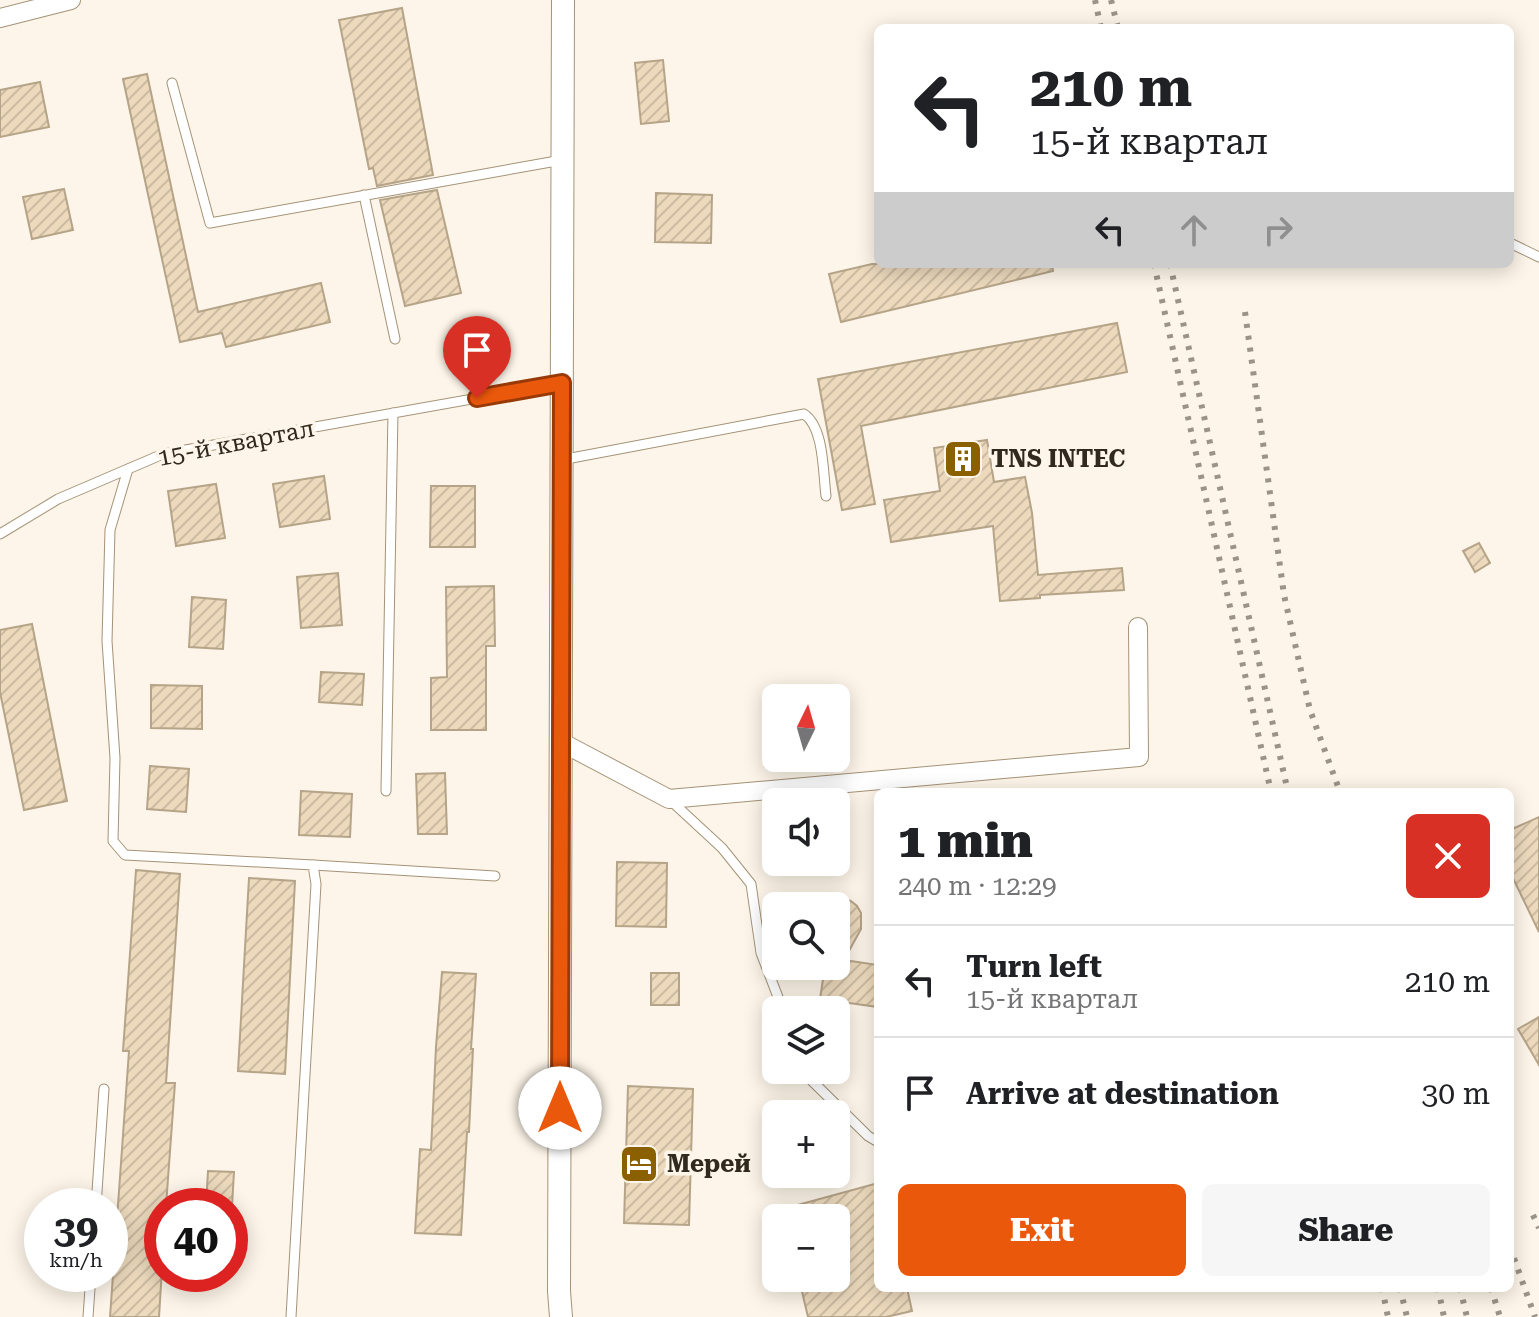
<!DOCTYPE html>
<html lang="en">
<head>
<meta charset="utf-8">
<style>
  :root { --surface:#fff; --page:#f6f6f6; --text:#202124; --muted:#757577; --line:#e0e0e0; --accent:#ea580c }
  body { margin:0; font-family:"Roboto Serif",serif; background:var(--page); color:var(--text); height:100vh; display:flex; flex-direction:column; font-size:30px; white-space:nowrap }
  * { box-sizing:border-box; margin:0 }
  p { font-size:26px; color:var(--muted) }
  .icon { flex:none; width:44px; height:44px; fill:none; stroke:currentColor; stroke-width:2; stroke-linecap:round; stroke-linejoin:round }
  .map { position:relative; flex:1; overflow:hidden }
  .panel { position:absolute; left:874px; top:788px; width:640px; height:504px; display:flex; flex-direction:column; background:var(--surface); border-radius:12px; box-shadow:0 4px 20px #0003 }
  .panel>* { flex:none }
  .guide { position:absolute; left:874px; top:24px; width:640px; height:244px; border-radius:12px; box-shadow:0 4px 20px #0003; background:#fff; color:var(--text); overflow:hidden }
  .needle { width:52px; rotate:5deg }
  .controls { position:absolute; left:762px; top:684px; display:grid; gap:16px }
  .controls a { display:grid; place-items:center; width:88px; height:88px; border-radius:12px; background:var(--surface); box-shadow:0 4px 20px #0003; font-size:40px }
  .speed { position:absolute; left:24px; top:1188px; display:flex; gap:16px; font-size:40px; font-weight:700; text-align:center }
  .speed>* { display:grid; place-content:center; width:104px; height:104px; border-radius:50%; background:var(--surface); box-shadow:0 4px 20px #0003; line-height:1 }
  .speed small { font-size:20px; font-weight:400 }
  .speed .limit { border:12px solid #d22; background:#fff; color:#111 }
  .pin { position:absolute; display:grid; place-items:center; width:68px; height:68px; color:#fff; margin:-82px -34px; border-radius:50% 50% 50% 0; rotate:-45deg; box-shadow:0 0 8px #0007 }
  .pin .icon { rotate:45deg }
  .me { position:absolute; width:88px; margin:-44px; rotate:0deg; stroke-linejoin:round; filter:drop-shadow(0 0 6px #0008) }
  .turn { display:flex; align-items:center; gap:28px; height:168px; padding:0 24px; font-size:36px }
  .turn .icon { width:104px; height:104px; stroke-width:2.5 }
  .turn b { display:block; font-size:56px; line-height:68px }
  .lanes { display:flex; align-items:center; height:76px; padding:0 24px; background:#0003; justify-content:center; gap:40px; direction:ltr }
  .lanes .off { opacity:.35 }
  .round { display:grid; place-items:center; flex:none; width:84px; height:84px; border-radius:12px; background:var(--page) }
  .headline { display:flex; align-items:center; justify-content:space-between; height:136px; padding:0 24px }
  h1 { font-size:48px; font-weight:800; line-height:60px }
  .primary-button { display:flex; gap:16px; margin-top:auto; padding:16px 24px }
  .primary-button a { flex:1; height:92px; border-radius:12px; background:var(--accent); color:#fff; font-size:32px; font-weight:800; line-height:92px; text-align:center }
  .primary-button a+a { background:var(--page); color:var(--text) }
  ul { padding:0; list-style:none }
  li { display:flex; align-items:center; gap:24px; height:112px; padding:0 24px; border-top:2px solid var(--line) }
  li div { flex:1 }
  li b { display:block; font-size:30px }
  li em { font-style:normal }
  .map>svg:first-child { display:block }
  .building { fill:url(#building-hatch); stroke:#b6a488; stroke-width:2 }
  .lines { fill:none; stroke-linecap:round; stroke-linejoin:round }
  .service-casing { stroke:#a49377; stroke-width:11 }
  .minor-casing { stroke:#a49377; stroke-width:20 }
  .tertiary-casing { stroke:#a49377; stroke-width:24 }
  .service { stroke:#fff; stroke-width:9 }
  .minor { stroke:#fff; stroke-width:18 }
  .tertiary { stroke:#fff; stroke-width:22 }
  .rail { stroke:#9a9387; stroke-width:6; stroke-dasharray:4 8; stroke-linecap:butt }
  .route-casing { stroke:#983908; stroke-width:20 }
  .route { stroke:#ea580c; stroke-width:14 }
  .labels { text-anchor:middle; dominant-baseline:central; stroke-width:7; stroke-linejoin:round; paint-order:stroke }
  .street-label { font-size:24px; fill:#30291e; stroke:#fdf5e9 }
  .poi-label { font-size:24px; font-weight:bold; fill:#30291e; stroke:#fdf5e9; text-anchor:start }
</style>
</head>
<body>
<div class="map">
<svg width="1539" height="1317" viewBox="0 0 1539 1317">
  <defs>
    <pattern id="building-hatch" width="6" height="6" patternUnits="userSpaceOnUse" patternTransform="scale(2)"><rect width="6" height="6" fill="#eddabd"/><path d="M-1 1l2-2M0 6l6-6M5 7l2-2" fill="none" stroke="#ccbba2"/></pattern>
  </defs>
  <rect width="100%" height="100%" fill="#fdf5e9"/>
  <g class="building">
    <path d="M402,8L433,175L377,186L373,168L369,169L339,20Z"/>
    <path d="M663,60L669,121L641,124L635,63Z"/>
    <path d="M147,74L198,312L321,283L330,322L226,347L222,333L180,342L123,79Z"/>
    <path d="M40,82L49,127L0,137V90Z"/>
    <path d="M64,189L73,230L32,239L23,197Z"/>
    <path d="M437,190L461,293L405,306L380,200Z"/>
    <path d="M656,193L712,195L711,243L655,242Z"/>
    <path d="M872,264H1052L1053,271L841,322L829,274Z"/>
    <path d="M1117,323L1127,372L861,426L875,504L842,510L818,379Z"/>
    <path d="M987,440L994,482L1025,477L1032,513L1038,575L1122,568L1124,590L1040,595V598L1000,601L993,526L891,542L884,500L940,491L934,448Z"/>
    <path d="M324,476L330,519L280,527L273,484Z"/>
    <path d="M216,484L225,538L176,546L168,491Z"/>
    <path d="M431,486H475V547H430Z"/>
    <path d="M1479,543L1490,563L1475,572L1463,551Z"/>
    <path d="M338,573L342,625L301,628L297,577Z"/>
    <path d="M494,586L495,646H486V730H431V678L447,677L446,587Z"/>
    <path d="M192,597L226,600L223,649L189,647Z"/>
    <path d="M32,624L67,801L24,810L0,692V630Z"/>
    <path d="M321,672L364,674L362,705L319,702Z"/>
    <path d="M151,685L202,686V729L151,728Z"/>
    <path d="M150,766L189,769L186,812L147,809Z"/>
    <path d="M445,773L447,834H418L416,774Z"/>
    <path d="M301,791L352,794L350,837L299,835Z"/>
    <path d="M1539,817V932L1510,872V830Z"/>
    <path d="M617,862L667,863L666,927L616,926Z"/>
    <path d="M136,870L180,874L166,1083H175L166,1206H162V1269L159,1317H110L129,1051H123Z"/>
    <path d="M249,878L295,881L285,1074L238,1071Z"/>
    <path d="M836,895L851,901L857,906L861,913V929L844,960L878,965V1007L820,999L825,966H836Z"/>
    <path d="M442,972L476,974L471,1049H473L469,1132H467L461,1235L415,1233L420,1149L431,1150L436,1047Z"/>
    <rect x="651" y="973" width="28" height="32"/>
    <path d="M1539,1017V1065L1518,1029Z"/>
    <path d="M628,1086L693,1089L689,1225L624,1223Z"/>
    <path d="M208,1171L234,1172L232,1206H206Z"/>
    <path d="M878,1183V1288H907L912,1311L886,1317H808L800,1283L822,1278H836V1218H773L772,1212Z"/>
  </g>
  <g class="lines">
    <g class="service-casing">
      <g id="service">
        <path d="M172,83L210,223L562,160"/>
        <path d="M364,195L395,339"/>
        <path d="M1510,243L1539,257"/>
        <path d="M561,460L804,414C824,427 823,472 826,496"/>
        <path d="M128,469L110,530L107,641L115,758L113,841L125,855L313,865L316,884L291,1317"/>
        <path d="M0,534L58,499L163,454L562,383"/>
        <path d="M386,791L393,413"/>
        <path d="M669,799L722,848L751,884L761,953L783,1010"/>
        <path d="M313,865L495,876"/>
        <path d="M805,1070L807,1076L868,1136L878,1142"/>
        <path d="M96,1206L104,1089"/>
        <path d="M88,1317L91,1274"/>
      </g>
    </g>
    <g class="minor-casing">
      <g id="minor">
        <path d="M0,18L71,0"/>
        <path d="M561,742L669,799L1139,757L1138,627"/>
      </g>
    </g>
    <g class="tertiary-casing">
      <path id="tertiary" d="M561,1317L559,1291L563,0"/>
    </g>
    <use href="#service" class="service"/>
    <use href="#minor" class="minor"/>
    <use href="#tertiary" class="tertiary"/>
    <g class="rail">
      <path d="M1095,0L1101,28"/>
      <path d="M1111,0L1118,28"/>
      <path d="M1154,264L1271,792"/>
      <path d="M1170,264L1288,792"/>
      <path d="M1245,312L1284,595L1310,710L1340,792"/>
      <path d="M1533,1215L1539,1228"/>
      <path d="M1510,1247L1535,1317"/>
      <path d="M1382,1288L1388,1317"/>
      <path d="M1400,1288L1407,1317"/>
      <path d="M1438,1288L1444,1317"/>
      <path d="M1460,1288L1467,1317"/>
      <path d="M1491,1288L1500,1317"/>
    </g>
  </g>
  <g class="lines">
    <g class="route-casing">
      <path id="route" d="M477,398L562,383L560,1108"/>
    </g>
    <use href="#route" class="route"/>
  </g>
  <defs>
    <g id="building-square" transform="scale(2)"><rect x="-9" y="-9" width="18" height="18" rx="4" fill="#8a6000" stroke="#fdf5e9"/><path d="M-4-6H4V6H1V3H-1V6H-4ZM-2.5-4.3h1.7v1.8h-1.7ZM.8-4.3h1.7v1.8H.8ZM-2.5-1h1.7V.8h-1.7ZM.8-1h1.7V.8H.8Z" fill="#fff"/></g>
    <g id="hotel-square" transform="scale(2)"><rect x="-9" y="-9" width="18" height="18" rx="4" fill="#8a6000" stroke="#fdf5e9"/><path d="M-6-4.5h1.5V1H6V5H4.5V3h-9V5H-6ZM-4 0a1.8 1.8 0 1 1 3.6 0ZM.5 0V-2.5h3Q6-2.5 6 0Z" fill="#fff"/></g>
  </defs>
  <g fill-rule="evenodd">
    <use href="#building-square" x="963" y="459"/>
    <use href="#hotel-square" x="639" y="1164"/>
  </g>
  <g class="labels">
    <g class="street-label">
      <text transform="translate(236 443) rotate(-11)">15-й квартал</text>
    </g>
    <g class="poi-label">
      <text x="991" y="459">TNS INTEC</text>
      <text x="667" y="1164">Мерей</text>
    </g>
  </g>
</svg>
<div class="controls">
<a><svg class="needle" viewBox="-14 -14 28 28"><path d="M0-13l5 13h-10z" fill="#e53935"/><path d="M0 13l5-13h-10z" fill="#757577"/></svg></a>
<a><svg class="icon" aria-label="sound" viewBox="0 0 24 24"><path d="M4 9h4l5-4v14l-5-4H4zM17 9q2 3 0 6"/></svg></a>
<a><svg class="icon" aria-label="search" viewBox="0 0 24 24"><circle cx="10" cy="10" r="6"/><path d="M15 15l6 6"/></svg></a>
<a><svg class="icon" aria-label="layers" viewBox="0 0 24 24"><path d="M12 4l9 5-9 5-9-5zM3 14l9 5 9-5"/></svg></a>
<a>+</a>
<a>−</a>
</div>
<div class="speed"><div>39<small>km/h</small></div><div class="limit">40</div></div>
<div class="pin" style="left:477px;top:398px;background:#d93025"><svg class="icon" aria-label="arrive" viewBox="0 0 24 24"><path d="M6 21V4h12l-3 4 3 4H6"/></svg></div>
<svg class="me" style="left:560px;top:1108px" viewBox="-20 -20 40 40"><circle r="19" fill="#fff"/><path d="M0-13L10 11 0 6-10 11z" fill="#ea580c"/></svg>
<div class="guide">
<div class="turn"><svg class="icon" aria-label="left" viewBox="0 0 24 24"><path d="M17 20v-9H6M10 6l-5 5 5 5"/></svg><div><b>210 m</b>15-й квартал</div></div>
<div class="lanes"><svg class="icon" aria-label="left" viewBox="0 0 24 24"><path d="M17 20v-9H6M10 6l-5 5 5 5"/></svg><svg class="icon off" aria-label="ahead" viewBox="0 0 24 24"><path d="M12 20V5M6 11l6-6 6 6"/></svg><svg class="icon off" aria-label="right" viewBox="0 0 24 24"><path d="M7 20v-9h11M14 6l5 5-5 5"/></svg></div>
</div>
<section class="panel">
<div class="headline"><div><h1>1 min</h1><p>240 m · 12:29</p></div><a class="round" style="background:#d93025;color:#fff"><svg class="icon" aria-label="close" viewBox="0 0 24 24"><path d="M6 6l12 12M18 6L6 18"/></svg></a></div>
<ul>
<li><svg class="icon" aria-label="left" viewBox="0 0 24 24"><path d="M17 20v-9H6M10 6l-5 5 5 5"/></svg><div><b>Turn left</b><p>15-й квартал</p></div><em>210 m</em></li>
<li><svg class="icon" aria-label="arrive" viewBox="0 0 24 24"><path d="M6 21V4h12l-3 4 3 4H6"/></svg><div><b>Arrive at destination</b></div><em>30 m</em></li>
</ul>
<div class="primary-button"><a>Exit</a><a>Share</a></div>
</section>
</div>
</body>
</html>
